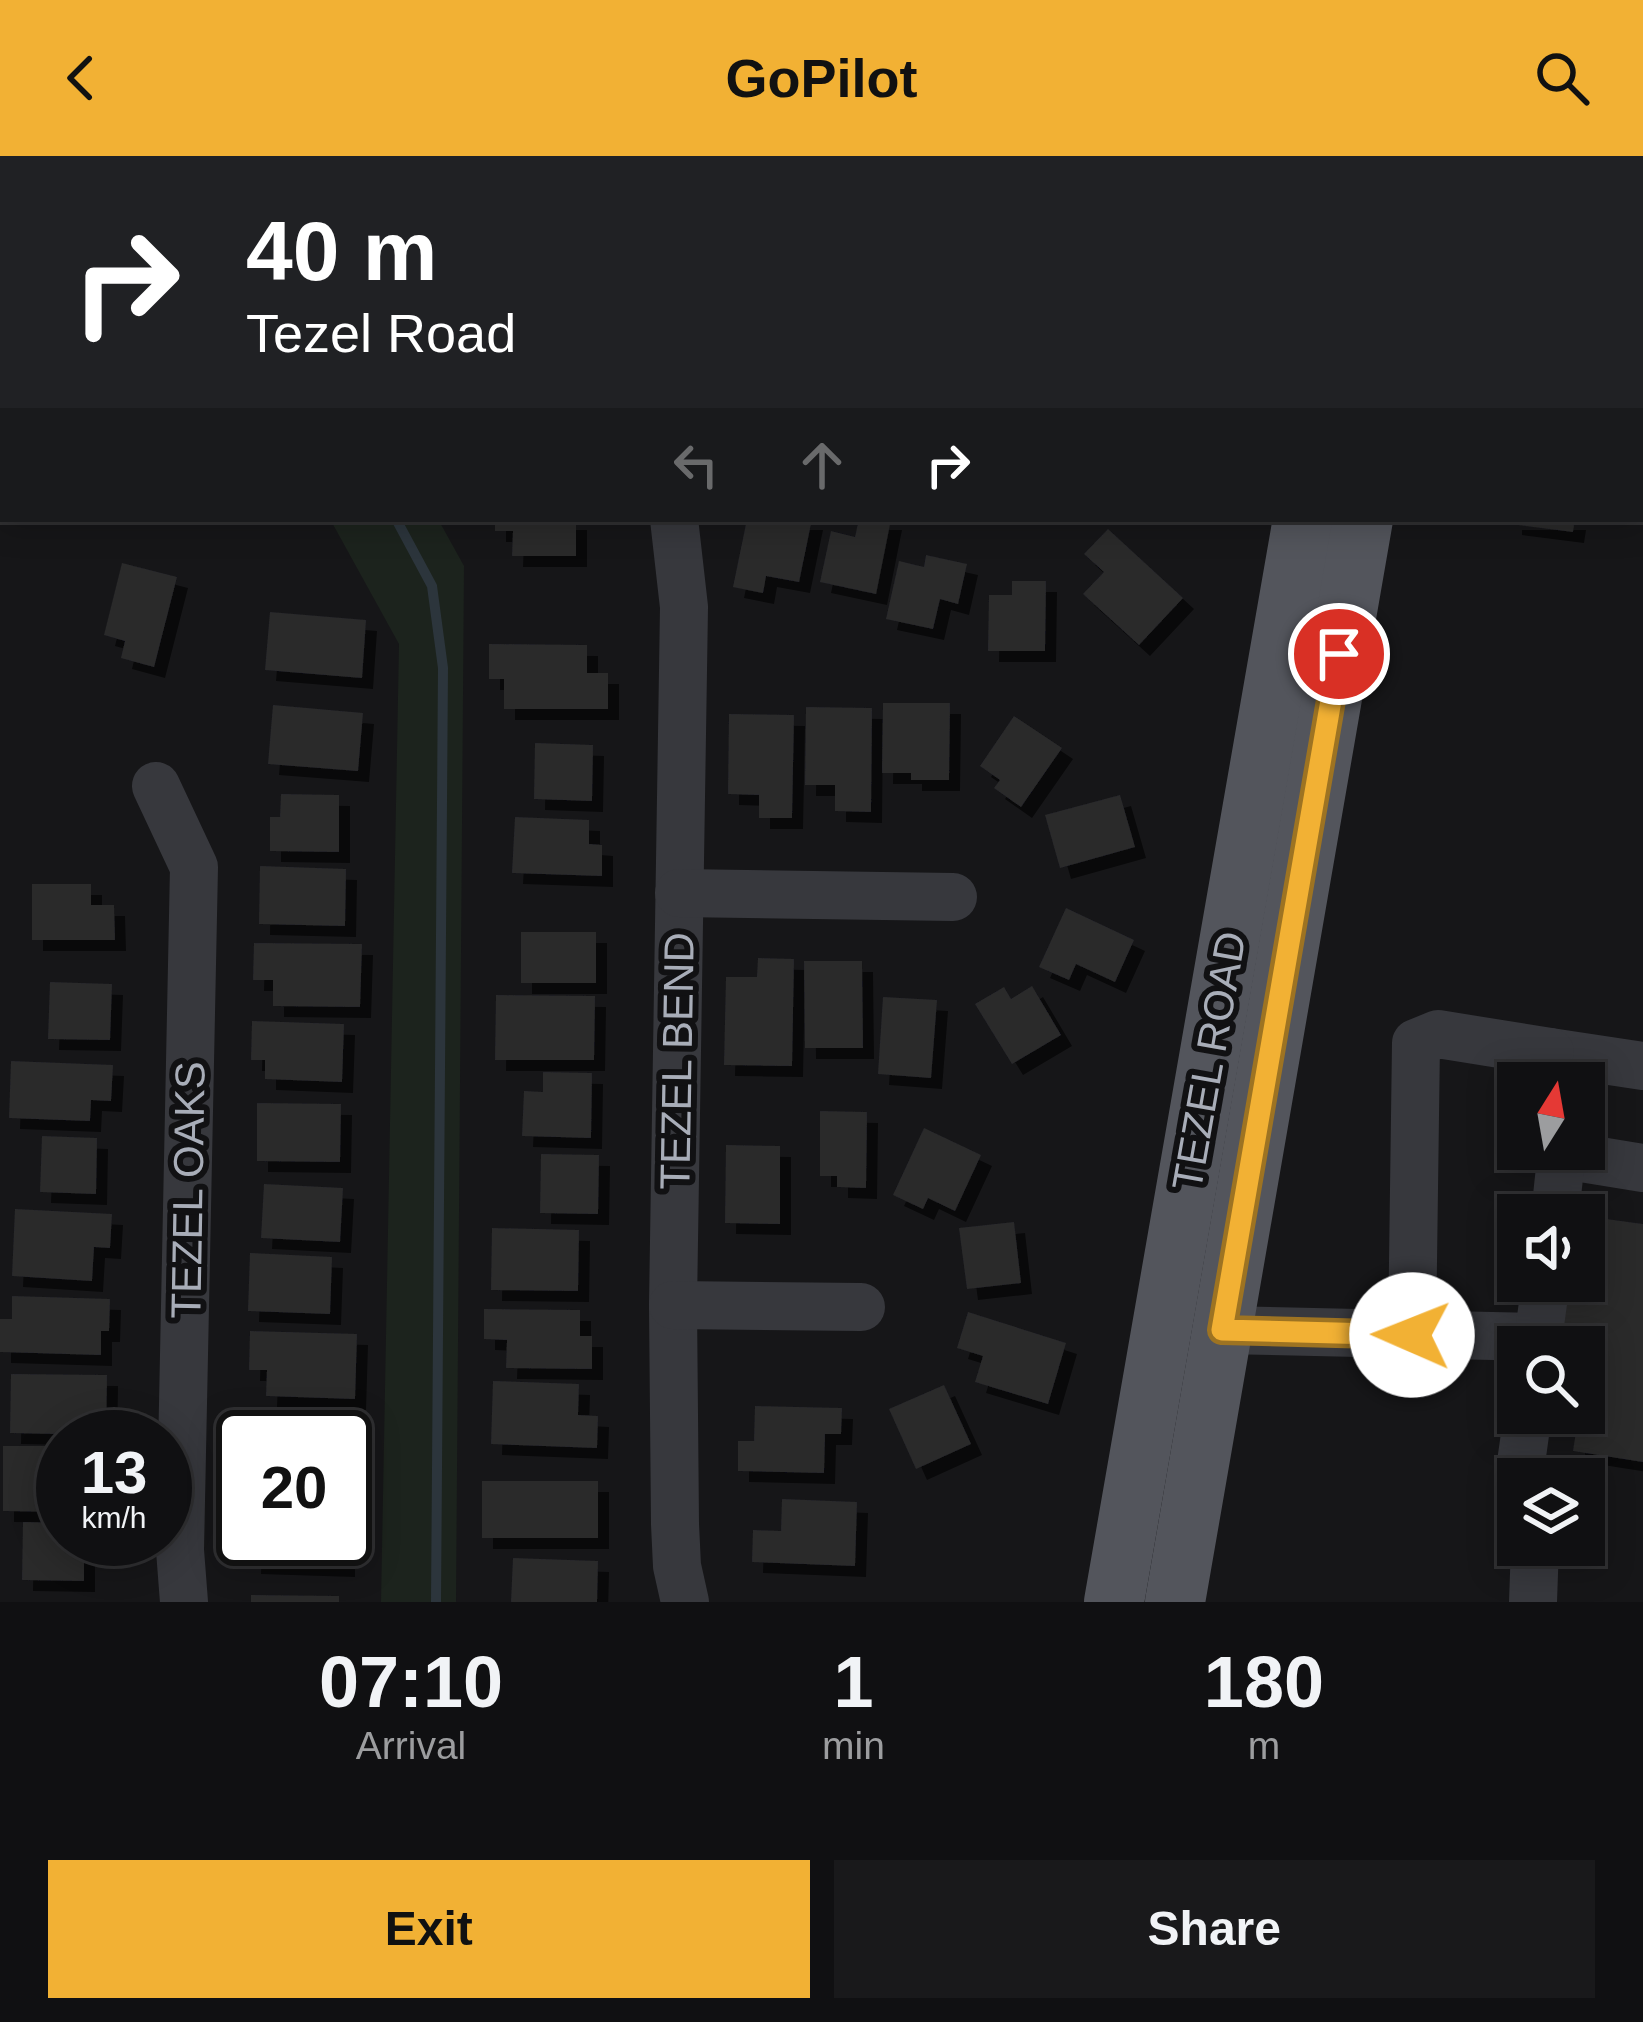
<!DOCTYPE html>
<html lang="en">
<head>
<meta charset="utf-8">
<style>
  :root { --surface:#101012; --page:#19191b; --text:#f1f3f6; --muted:#9c9d9f; --line:#303032; --accent:#f2b134 }
  body { margin:0; font-family:Arial,sans-serif; background:var(--page); color:var(--text); height:100vh; display:flex; flex-direction:column; font-size:45px; white-space:nowrap }
  * { box-sizing:border-box; margin:0 }
  p { font-size:39px; color:var(--muted) }
  .icon { flex:none; width:66px; height:66px; fill:none; stroke:currentColor; stroke-width:2; stroke-linecap:round; stroke-linejoin:round }
  .map { position:relative; height:1446px; overflow:hidden }
  .details { display:flex; flex-direction:column; background:var(--surface); flex:1 }
  .details>* { flex:none }
  .top-card { position:absolute; left:0px; top:0px; width:1644px; height:366px; box-shadow:0 6px 30px #0003,0 0 0 3px var(--line); background:#202124; color:#fff; overflow:hidden }
  .needle { width:78px; rotate:11deg }
  .tools { position:absolute; left:1497px; top:906px; display:grid; gap:24px }
  .tools a { display:grid; place-items:center; width:108px; height:108px; border-radius:0px; background:var(--surface); box-shadow:0 6px 30px #0003,0 0 0 3px var(--line); font-size:60px }
  .speed { position:absolute; left:36px; top:1254px; display:flex; gap:24px; font-size:60px; font-weight:700; text-align:center }
  .speed>* { display:grid; place-content:center; width:156px; height:156px; border-radius:50%; background:var(--surface); box-shadow:0 6px 30px #0003,0 0 0 3px var(--line); line-height:1 }
  .speed small { font-size:30px; font-weight:400 }
  .speed .limit { border:6px solid #111; border-radius:18px; background:#fff; color:#111 }
  .pin { position:absolute; display:grid; place-items:center; width:102px; height:102px; color:#fff; margin:-51px; border:6px solid #fff; border-radius:50%; box-shadow:0 3px 12px #0007 }
  .me { position:absolute; width:132px; margin:-66px; rotate:271deg; stroke-linejoin:round; filter:drop-shadow(0 0 9px #0008) }
  .turn { display:flex; align-items:center; gap:42px; height:252px; padding:0 48px; font-size:54px }
  .turn .icon { width:156px; height:156px; stroke-width:2.5 }
  .turn b { display:block; font-size:84px; line-height:102px }
  .lanes { display:flex; align-items:center; height:114px; padding:0 48px; background:#0003; justify-content:center; gap:60px; direction:ltr }
  .lanes .off { opacity:.35 }
  .eta { display:flex; justify-content:space-evenly; align-items:center; height:204px; text-align:center }
  .eta b { font-size:72px; font-weight:700; line-height:84px }
  .action { display:flex; gap:24px; margin-top:auto; padding:24px 48px }
  .action a { flex:1; height:138px; border-radius:0px; background:var(--accent); color:#111; font-size:48px; font-weight:700; line-height:138px; text-align:center }
  .action a+a { background:var(--page); color:var(--text) }
  header { display:flex; justify-content:space-between; align-items:center; height:156px; padding:0 48px; background:var(--accent); color:#111; font-size:54px; font-weight:700 }
  .map>svg:first-child { display:block }
  .green { fill:#1c231d }
  .lines { fill:none; stroke-linecap:round; stroke-linejoin:round }
  .stream { stroke:#2c353c; stroke-width:10 }
  .building { fill:#29292c; filter:url(#shadow) }
  .minor { stroke:#37383d; stroke-width:48 }
  .major { stroke:#53555c; stroke-width:60 }
  .route-casing { stroke:#9d7322; stroke-width:30 }
  .route { stroke:#f2b134; stroke-width:21 }
  .labels { text-anchor:middle; dominant-baseline:central; stroke-width:12; stroke-linejoin:round; paint-order:stroke }
  .street-label { font-size:42px; fill:#a8adb8; stroke:#111113 }
</style>
</head>
<body>
<header><svg class="icon" aria-label="back" viewBox="0 0 24 24"><path d="M15 5l-7 7 7 7"/></svg>GoPilot<svg class="icon" aria-label="search" viewBox="0 0 24 24"><circle cx="10" cy="10" r="6"/><path d="M15 15l6 6"/></svg></header>
<div class="map">
<svg width="1643" height="1446" viewBox="0 0 1643 1446">
  <defs>
    <filter id="shadow"><feDropShadow dx="11" dy="11" stdDeviation="0" flood-color="#0009"/></filter>
  </defs>
  <rect width="100%" height="100%" fill="#161618"/>
  <path class="green" d="M330,363H438L464,410L456,1446H381L399,488Z"/>
  <g class="lines">
    <path class="stream" d="M396,363L432,430L443,512L436,1446"/>
  </g>
  <g class="building">
    <path d="M495,363H576V400H512L513,375H495Z"/>
    <path d="M747,363H812L799,426L766,420L763,437L733,431Z"/>
    <path d="M859,363H891L876,438L820,426L831,375L855,381Z"/>
    <path d="M1511,363H1575L1573,376L1511,368Z"/>
    <path d="M1108,373L1183,442L1139,489L1083,438L1104,416L1084,398Z"/>
    <path d="M926,399L967,408L958,448L940,443L933,473L886,463L899,405L924,411Z"/>
    <path d="M122,407L177,421L154,511L121,502L125,485L104,479Z"/>
    <path d="M1012,425H1046L1045,495H988L989,439H1012Z"/>
    <path d="M270,456L366,464L362,522L265,514Z"/>
    <path d="M489,488L587,489V517H608V553H504V523H489Z"/>
    <path d="M883,547H950L949,624H911V617H882Z"/>
    <path d="M273,549L363,557L358,615L268,608Z"/>
    <path d="M806,551L872,552L871,656L835,655V629H805Z"/>
    <path d="M729,558L794,559L792,662H759V639L728,638Z"/>
    <path d="M1014,560L1062,592L1021,651L994,632L1000,624L980,610Z"/>
    <path d="M535,587L593,589L592,645L534,643Z"/>
    <path d="M281,638L339,639V696L270,695V661H280Z"/>
    <path d="M1120,639L1135,691L1060,712L1045,659Z"/>
    <path d="M515,661L589,664V688L602,689V720L512,717Z"/>
    <path d="M260,710L346,713L345,770L259,768Z"/>
    <path d="M32,728H91V749H114L115,784H32Z"/>
    <path d="M1066,752L1134,784L1115,826L1076,808L1069,824L1039,811Z"/>
    <rect x="521" y="776" width="75" height="51"/>
    <path d="M254,787L362,788L360,851L273,850V824H253Z"/>
    <path d="M758,802L794,803L792,910L724,909L726,821H757Z"/>
    <path d="M804,805H862L863,892H805Z"/>
    <path d="M50,826L112,828L110,884L48,883Z"/>
    <path d="M1032,830L1061,879L1012,908L975,848L1004,831L1011,843Z"/>
    <path d="M496,839L595,840L594,904H495Z"/>
    <path d="M883,841L937,844L931,922L878,918Z"/>
    <path d="M252,865L344,868L342,926L265,923V904H251Z"/>
    <path d="M11,905L113,909L111,945L91,944L90,965L9,962Z"/>
    <path d="M543,916L592,917L591,982L522,980L524,935L543,936Z"/>
    <path d="M257,947L341,948L340,1006L257,1005Z"/>
    <path d="M820,955L867,956L866,1032L837,1031V1020H820Z"/>
    <path d="M924,972L981,999L955,1055L928,1042L923,1053L893,1039Z"/>
    <path d="M42,980L97,982L96,1038L40,1036Z"/>
    <path d="M726,989L780,990V1068L725,1067Z"/>
    <path d="M541,998L599,999L598,1058L540,1057Z"/>
    <path d="M264,1028L343,1032L340,1086L261,1082Z"/>
    <path d="M15,1053L112,1058L110,1092L94,1091L92,1125L12,1120Z"/>
    <path d="M1606,1063L1643,1068V1306L1573,1295L1579,1257H1584V1191H1544L1566,1144L1593,1148Z"/>
    <path d="M1014,1066L1021,1127L967,1133L959,1072Z"/>
    <path d="M492,1072L579,1074L578,1135L491,1134Z"/>
    <path d="M250,1097L332,1101L330,1158L248,1155Z"/>
    <path d="M12,1140L110,1143L109,1175H101V1199L0,1196V1163H12Z"/>
    <path d="M484,1153L580,1154V1180H592V1213L506,1212L507,1184L484,1183Z"/>
    <path d="M968,1156L1066,1187L1048,1248L975,1226L983,1200L957,1192Z"/>
    <path d="M250,1175L357,1178L355,1243L266,1240L267,1214H249Z"/>
    <path d="M11,1218L107,1219L106,1279L10,1277Z"/>
    <path d="M493,1225L579,1228L578,1259L598,1260L597,1292L491,1288Z"/>
    <path d="M944,1229L971,1288L916,1313L889,1253Z"/>
    <path d="M755,1250L842,1252L841,1278H825L824,1317L738,1315V1285H754Z"/>
    <path d="M247,1267H273L274,1272L323,1273V1281H247Z"/>
    <path d="M3,1290H63V1356L3,1355Z"/>
    <rect x="482" y="1325" width="116" height="57"/>
    <path d="M782,1343L857,1346L855,1410L752,1406L753,1374L781,1375Z"/>
    <path d="M23,1366L63,1367V1383H104V1397L84,1396V1425L22,1424Z"/>
    <path d="M251,1383H344V1410L250,1407Z"/>
    <path d="M513,1402L598,1405L597,1446H511Z"/>
    <path d="M251,1439L339,1440V1446H251Z"/>
  </g>
  <g class="lines">
    <g class="minor">
      <path d="M574,0L575,3"/>
      <path d="M811,0L827,3"/>
      <path d="M230,3L245,0"/>
      <path d="M1053,3L1054,0"/>
      <path d="M0,51H3"/>
      <path d="M1641,137H1643"/>
      <path d="M674,363L684,451L673,1149L675,1368L677,1410L685,1446"/>
      <path d="M156,630L194,711L180,1394L184,1446"/>
      <path d="M679,737L953,741"/>
      <path d="M1554,927L1550,896L1643,910"/>
      <path d="M1563,999L1643,1012"/>
      <path d="M1555,1059L1562,993"/>
      <path d="M673,1149L861,1151"/>
      <path d="M1222,1174L1538,1181"/>
      <path d="M1412,1179L1416,887L1438,878L1550,896"/>
      <path d="M1537,1191L1546,1125"/>
      <path d="M1524,1323L1520,1314L1528,1257"/>
      <path d="M1533,1446L1535,1389"/>
    </g>
    <g class="major">
      <path d="M1366,3L1367,0"/>
      <path d="M1427,3V0"/>
      <path d="M1114,1446L1303,363"/>
      <path d="M1175,1446L1363,363"/>
    </g>
  </g>
  <g class="lines">
    <g class="route-casing">
      <path id="route" d="M1339,498L1222,1174L1412,1179"/>
    </g>
    <use href="#route" class="route"/>
  </g>
  <g class="labels">
    <g class="street-label">
      <text transform="translate(677 905) rotate(-89)">TEZEL BEND</text>
      <text transform="translate(1209 905) rotate(-80)">TEZEL ROAD</text>
      <text transform="translate(188 1034) rotate(-89)">TEZEL OAKS</text>
    </g>
  </g>
</svg>
<div class="tools">
<a><svg class="needle" viewBox="-14 -14 28 28"><path d="M0-13l5 13h-10z" fill="#e53935"/><path d="M0 13l5-13h-10z" fill="#9c9d9f"/></svg></a>
<a><svg class="icon" aria-label="sound" viewBox="0 0 24 24"><path d="M4 9h4l5-4v14l-5-4H4zM17 9q2 3 0 6"/></svg></a>
<a><svg class="icon" aria-label="search" viewBox="0 0 24 24"><circle cx="10" cy="10" r="6"/><path d="M15 15l6 6"/></svg></a>
<a><svg class="icon" aria-label="layers" viewBox="0 0 24 24"><path d="M12 4l9 5-9 5-9-5zM3 14l9 5 9-5"/></svg></a>
</div>
<div class="speed"><div>13<small>km/h</small></div><div class="limit">20</div></div>
<div class="pin" style="left:1339px;top:498px;background:#d93025"><svg class="icon" aria-label="arrive" viewBox="0 0 24 24"><path d="M6 21V4h12l-3 4 3 4H6"/></svg></div>
<svg class="me" style="left:1412px;top:1179px" viewBox="-20 -20 40 40"><circle r="19" fill="#fff"/><path d="M0-13L10 11 0 6-10 11z" fill="#f2b134"/></svg>
<div class="top-card">
<div class="turn"><svg class="icon" aria-label="right" viewBox="0 0 24 24"><path d="M7 20v-9h11M14 6l5 5-5 5"/></svg><div><b>40 m</b>Tezel Road</div></div>
<div class="lanes"><svg class="icon off" aria-label="left" viewBox="0 0 24 24"><path d="M17 20v-9H6M10 6l-5 5 5 5"/></svg><svg class="icon off" aria-label="ahead" viewBox="0 0 24 24"><path d="M12 20V5M6 11l6-6 6 6"/></svg><svg class="icon" aria-label="right" viewBox="0 0 24 24"><path d="M7 20v-9h11M14 6l5 5-5 5"/></svg></div>
</div>
</div>
<section class="details">
<div class="eta">
<div><b>07:10</b><p>Arrival</p></div>
<div><b>1</b><p>min</p></div>
<div><b>180</b><p>m</p></div>
</div>
<div class="action"><a>Exit</a><a>Share</a></div>
</section>
</body>
</html>
